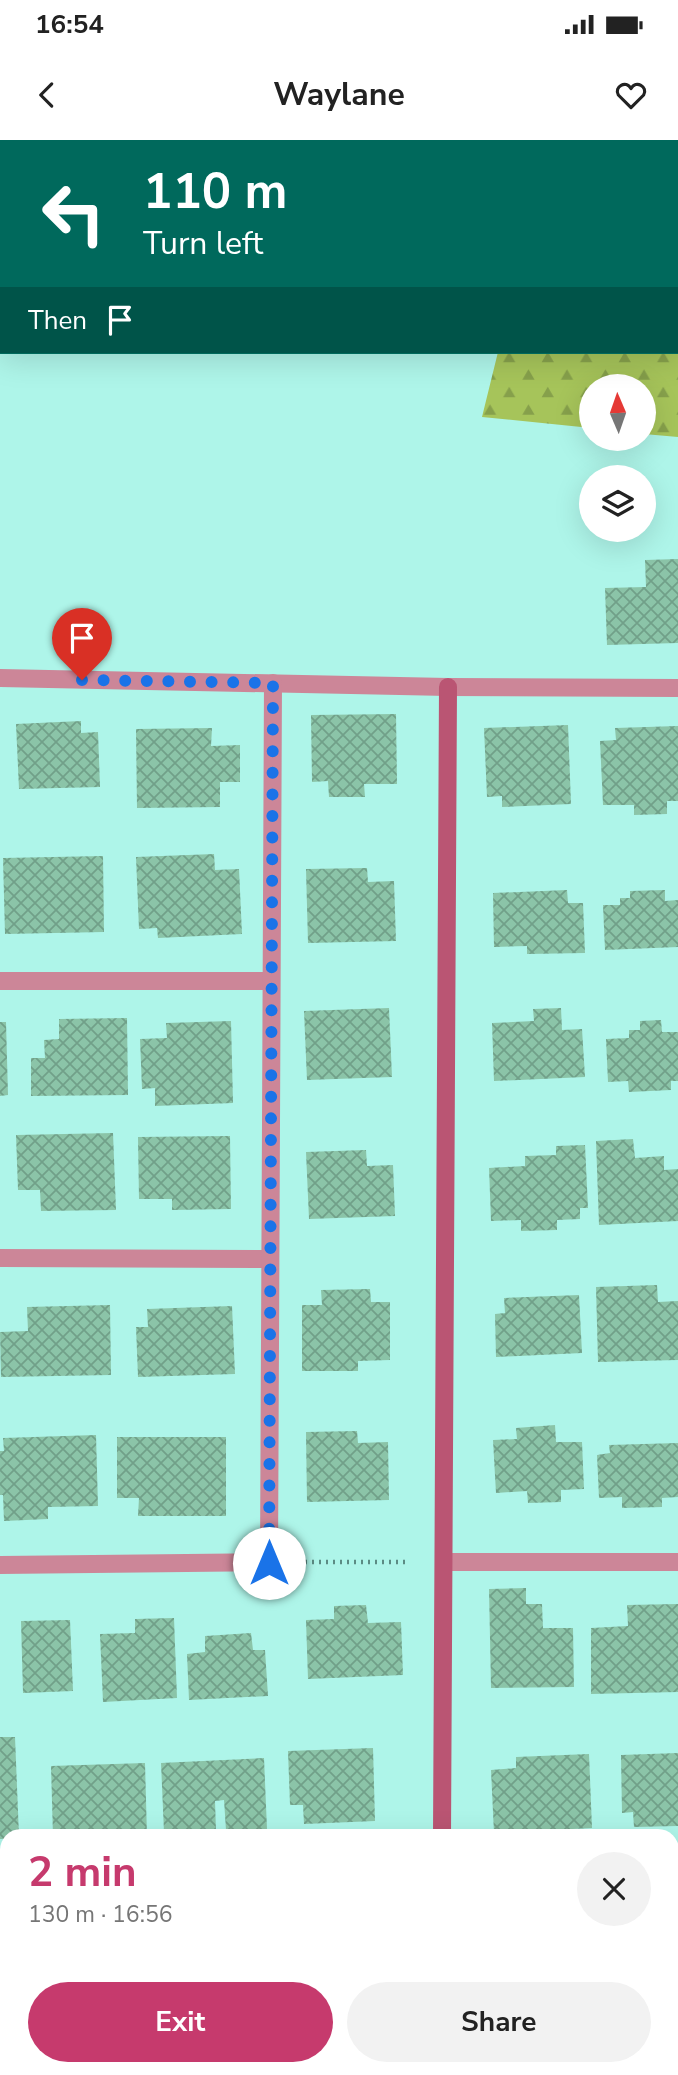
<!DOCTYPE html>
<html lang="en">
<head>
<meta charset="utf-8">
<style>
  :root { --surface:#fff; --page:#f2f2f2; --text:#222; --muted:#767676; --accent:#c63a6d }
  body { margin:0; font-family:"Nunito Sans",sans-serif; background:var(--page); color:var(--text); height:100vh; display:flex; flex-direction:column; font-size:26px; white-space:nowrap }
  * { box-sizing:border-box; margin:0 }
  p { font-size:23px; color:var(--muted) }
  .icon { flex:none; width:38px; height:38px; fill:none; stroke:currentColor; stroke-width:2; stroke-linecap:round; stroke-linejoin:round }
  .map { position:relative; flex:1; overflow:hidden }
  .side { position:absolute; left:0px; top:1689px; width:679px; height:247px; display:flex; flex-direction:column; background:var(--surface); border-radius:21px 21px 0 0; box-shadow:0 7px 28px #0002 }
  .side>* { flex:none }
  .banner { position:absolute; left:0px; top:0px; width:679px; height:214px; box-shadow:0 7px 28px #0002; background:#00695c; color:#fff; overflow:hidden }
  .needle { width:46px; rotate:358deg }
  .buttons { position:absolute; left:579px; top:234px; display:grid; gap:14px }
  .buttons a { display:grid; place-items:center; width:77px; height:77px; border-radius:50%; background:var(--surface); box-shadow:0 7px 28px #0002; font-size:35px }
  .pin { position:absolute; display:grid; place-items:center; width:60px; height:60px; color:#fff; margin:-72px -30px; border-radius:50% 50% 50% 0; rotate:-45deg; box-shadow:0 0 7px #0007 }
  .pin .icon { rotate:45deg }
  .me { position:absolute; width:77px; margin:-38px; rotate:0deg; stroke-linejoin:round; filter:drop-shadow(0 0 5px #0008) }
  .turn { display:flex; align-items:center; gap:24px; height:147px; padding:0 28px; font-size:32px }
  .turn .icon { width:91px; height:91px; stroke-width:2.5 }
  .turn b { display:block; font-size:49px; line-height:60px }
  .then { display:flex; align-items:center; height:66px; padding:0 28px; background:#0003; gap:14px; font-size:26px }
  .round { display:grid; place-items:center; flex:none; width:74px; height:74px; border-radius:37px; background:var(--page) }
  .head { display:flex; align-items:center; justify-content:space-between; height:119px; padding:0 28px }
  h1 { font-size:42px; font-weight:700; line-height:52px; color:var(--accent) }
  .cta { display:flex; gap:14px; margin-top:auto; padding:14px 28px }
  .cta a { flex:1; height:80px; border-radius:42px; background:var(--accent); color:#fff; font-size:28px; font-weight:700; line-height:80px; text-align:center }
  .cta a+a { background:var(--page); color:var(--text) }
  .status { display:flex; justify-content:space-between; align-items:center; height:49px; padding:0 35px; background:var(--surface); direction:ltr }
  .status svg { height:19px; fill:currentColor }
  header { display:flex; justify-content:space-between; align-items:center; height:91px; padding:0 28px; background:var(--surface); font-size:32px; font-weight:700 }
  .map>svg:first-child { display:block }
  .forest { fill:url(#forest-firs) }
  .park { fill:url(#park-dots) }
  .building { fill:url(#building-cross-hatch) }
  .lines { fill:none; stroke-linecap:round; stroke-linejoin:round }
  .path { stroke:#5b8b83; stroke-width:4.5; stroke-dasharray:2 5; stroke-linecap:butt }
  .street { stroke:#cc8698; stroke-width:18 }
  .secondary { stroke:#ba5573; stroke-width:18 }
  .route { stroke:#1a73e8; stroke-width:12; stroke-dasharray:0 21.6 }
</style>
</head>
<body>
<div class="status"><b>16:54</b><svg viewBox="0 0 49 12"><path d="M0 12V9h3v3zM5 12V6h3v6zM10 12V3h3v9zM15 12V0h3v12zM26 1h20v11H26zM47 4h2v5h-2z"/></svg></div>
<header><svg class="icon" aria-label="back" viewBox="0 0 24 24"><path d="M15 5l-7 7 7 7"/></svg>Waylane<svg class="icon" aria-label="heart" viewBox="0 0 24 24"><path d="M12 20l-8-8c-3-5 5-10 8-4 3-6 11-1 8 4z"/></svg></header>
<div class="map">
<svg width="678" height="1935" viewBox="0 0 678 1935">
  <defs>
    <pattern id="forest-firs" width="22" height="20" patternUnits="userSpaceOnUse" patternTransform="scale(1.75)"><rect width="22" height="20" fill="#a6c45a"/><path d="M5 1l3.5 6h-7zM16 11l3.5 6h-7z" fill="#86a04b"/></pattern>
    <pattern id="park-dots" width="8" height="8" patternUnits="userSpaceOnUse" patternTransform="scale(1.75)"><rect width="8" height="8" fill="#abc07e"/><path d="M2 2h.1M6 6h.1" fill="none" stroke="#8a9d68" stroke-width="1.8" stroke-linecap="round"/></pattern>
    <pattern id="building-cross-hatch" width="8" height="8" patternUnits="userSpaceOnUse" patternTransform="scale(1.75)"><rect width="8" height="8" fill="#8bc4a8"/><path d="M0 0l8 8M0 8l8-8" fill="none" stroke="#71a089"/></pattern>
  </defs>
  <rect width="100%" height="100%" fill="#aef5e9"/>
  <path class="forest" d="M494,0H678V297L644,294V247H592L591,288L482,277L498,212H677V2Z"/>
  <path class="park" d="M0,1898L7,1899V1928H274V1935H0Z"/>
  <g class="building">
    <path d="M678,419V503L607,505L605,448L646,447L645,420Z"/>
    <path d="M396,574L397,644H364L365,657H329L328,641L312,642L311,575Z"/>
    <path d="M81,581V593L98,592L100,647L19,649L16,584Z"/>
    <path d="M568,585L571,664L502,667V656L487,657L484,588Z"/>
    <path d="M678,586V661H667V674L634,675V665H603L600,601L616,600L615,588Z"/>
    <path d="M212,588L211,606L240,605V642H220V667L137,668L136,589Z"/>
    <path d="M214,714L215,730L239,729L242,794L158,798L157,788L139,789L136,717Z"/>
    <path d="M103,716L104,792L5,794L3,718Z"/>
    <path d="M367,728L368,742L394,741L396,801L308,803L306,729Z"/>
    <path d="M567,750L568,763H583L585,813L527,814V806L494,807L493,753Z"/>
    <path d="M665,750V761L678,760V807L605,810L603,765H620V758H630V751Z"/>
    <path d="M389,868L392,937L307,940L304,871Z"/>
    <path d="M561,868L562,890L582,889L585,937L494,941L492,883L534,881L533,869Z"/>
    <path d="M127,878L128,955L31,956V918H45L44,900L59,899V879Z"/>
    <path d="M661,880L662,892H678V941H671V950L629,952L628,941L608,942L606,899L629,898V890H640V881Z"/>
    <path d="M231,881L233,963L155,966V948L142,949L140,899L167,898L166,883Z"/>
    <path d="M0,882H6L8,955L0,956Z"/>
    <path d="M113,993L116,1070L41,1071L40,1050H18L16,995Z"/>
    <path d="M230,996L231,1069L172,1070V1059H139L138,997Z"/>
    <path d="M633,999L635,1018L664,1016V1030L678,1029V1081L599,1085L596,1001Z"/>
    <path d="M585,1005L588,1068H580V1079L557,1080V1090L521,1091V1080L491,1081L489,1028L525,1026V1016L556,1015V1006Z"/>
    <path d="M366,1010L367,1026L393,1025L395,1076L309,1079L306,1012Z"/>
    <path d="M657,1145L658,1162L678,1161V1220L598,1222L596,1147Z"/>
    <path d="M370,1149L371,1162H390V1220L358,1221V1231H302V1165H322L321,1150Z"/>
    <path d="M579,1155L582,1213L496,1217L495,1174L505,1173L504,1158Z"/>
    <path d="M110,1165L111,1235L1,1237L0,1192L28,1191L27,1167Z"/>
    <path d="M232,1166L235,1234L138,1237L136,1187H148L147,1169Z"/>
    <path d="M555,1285L556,1302H582L584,1349L561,1350V1362L528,1363L527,1351L496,1353L493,1300L517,1299L516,1288Z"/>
    <path d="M357,1291L358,1303L388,1302L389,1360L307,1362L306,1292Z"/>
    <path d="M96,1295L98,1366L48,1367V1379L4,1381L3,1355H0V1311H4L3,1298Z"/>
    <path d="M117,1297H226V1376H138L139,1358H117Z"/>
    <path d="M678,1303V1357L662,1358V1367L622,1368V1357L599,1358L597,1315L610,1313L609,1305Z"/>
    <path d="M526,1448V1464H542L543,1488H573L574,1547L491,1548L489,1449Z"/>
    <path d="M678,1464V1552L591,1554V1488L628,1486L627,1465Z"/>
    <path d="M366,1465L368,1483L401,1482L403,1535L308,1539L306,1480L334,1479V1466Z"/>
    <path d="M174,1478L177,1558L103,1562L100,1494L135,1493V1479Z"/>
    <path d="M70,1480L73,1551L23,1553L21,1481Z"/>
    <path d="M251,1493L253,1510H265L268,1556L189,1560L187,1514L205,1512V1496Z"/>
    <path d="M0,1597H15L19,1696H7V1699H0Z"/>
    <path d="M373,1608L375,1681L304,1684L303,1665H290L288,1611Z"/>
    <path d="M678,1613V1686L634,1687L633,1672L622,1673L621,1615Z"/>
    <path d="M589,1614L592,1688L494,1693L491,1630L516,1628V1617Z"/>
    <path d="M264,1618L267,1689L226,1690L224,1660L215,1661L216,1691L164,1692L161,1623Z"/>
    <path d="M145,1623L147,1696H53L51,1626Z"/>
  </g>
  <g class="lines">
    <path class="path" d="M305,1422H408"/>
    <g class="street">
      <path d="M0,538L448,547L678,548"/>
      <path d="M0,841H271"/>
      <path d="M0,1118L270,1119"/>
      <path d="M445,1422H678"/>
      <path d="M0,1425L269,1422L273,543"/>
    </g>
    <g class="secondary">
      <path d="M442,1696L448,547"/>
      <path d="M0,1774H7"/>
      <path d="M672,1777H678"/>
      <path d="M442,1928V1935"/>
    </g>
  </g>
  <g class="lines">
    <path class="route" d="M82,540L273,543L269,1423"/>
  </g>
</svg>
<div class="buttons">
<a><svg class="needle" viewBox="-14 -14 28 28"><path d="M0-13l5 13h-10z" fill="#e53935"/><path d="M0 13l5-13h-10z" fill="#767676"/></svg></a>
<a><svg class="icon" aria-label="layers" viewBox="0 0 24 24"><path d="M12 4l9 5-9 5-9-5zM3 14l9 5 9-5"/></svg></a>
</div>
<div class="pin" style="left:82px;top:540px;background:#d93025"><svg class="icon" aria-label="arrive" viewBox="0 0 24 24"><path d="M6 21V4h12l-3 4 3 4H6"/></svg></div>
<svg class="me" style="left:269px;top:1423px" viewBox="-20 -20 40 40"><circle r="19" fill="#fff"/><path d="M0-13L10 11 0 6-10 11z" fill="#1a73e8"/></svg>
<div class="banner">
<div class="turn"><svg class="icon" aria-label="left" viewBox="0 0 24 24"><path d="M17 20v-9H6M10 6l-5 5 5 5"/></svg><div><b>110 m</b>Turn left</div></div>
<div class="then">Then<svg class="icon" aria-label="arrive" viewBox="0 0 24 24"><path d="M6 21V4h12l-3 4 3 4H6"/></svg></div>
</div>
<section class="side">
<div class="head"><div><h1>2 min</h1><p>130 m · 16:56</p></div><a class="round"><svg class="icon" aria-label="close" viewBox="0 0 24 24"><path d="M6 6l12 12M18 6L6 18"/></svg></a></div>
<div class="cta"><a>Exit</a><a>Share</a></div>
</section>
</div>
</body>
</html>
